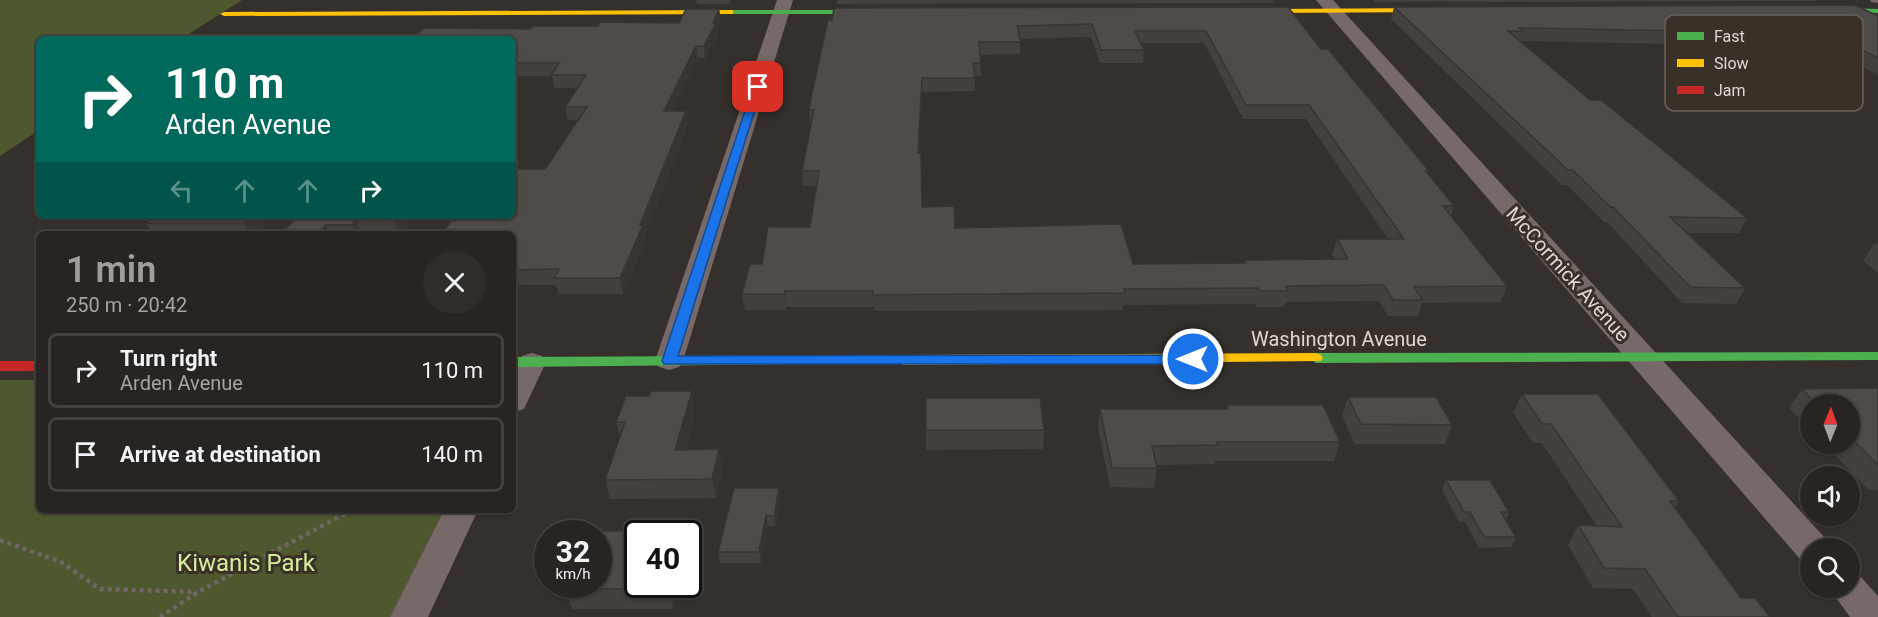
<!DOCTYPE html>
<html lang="en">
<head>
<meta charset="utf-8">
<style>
  :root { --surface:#282421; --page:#302c2a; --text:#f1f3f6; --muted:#a5a4a5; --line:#44413f; --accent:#a39d99 }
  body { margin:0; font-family:Roboto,sans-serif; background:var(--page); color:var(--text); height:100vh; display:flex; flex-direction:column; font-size:22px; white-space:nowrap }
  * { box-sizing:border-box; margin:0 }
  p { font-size:20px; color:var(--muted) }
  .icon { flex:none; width:33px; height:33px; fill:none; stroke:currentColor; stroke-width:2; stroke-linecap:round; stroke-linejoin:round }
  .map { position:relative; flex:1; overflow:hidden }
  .panel { position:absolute; left:36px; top:231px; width:480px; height:282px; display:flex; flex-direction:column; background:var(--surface); border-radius:9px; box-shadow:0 2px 4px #0004,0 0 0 2px var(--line) }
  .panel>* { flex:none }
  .guide { position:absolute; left:36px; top:36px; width:480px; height:183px; border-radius:9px; box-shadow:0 2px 4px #0004,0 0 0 2px var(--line); background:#00695c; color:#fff; overflow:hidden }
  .needle { width:39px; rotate:1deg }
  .controls { position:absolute; left:1800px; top:394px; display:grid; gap:12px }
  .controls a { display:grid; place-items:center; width:60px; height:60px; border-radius:50%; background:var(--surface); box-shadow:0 2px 4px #0004,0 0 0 2px var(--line); font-size:30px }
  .speed { position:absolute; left:534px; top:520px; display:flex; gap:12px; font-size:30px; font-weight:700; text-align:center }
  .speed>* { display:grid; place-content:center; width:78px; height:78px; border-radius:50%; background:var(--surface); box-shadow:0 2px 4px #0004,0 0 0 2px var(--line); line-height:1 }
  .speed small { font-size:15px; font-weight:400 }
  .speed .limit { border:3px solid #111; border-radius:9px; background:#fff; color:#111 }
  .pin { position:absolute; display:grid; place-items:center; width:51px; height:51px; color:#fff; margin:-26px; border-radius:12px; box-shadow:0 3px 9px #0006 }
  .me { position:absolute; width:66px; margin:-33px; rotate:270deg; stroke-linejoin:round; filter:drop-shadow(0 0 4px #0008) }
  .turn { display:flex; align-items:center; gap:21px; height:126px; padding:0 30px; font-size:27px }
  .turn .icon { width:78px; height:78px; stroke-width:2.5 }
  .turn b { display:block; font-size:42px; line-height:51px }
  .lanes { display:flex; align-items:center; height:57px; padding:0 30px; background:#0003; justify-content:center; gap:30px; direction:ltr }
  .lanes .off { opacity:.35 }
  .round { display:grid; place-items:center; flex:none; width:63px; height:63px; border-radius:32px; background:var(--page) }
  .summary { display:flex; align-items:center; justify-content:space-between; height:102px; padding:0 30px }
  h1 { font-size:36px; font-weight:600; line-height:45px; color:var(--accent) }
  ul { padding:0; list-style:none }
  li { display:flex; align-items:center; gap:18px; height:75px; margin:0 12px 9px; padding:0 18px; border:3px solid var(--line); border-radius:9px }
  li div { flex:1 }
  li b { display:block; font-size:22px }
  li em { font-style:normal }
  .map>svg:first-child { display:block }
  .green { fill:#4e582e }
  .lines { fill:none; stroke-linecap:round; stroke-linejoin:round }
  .path { stroke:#706663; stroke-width:4.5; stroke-dasharray:4 4; stroke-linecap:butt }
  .lane { fill:#776967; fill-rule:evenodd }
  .street { fill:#776967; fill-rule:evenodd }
  .fast { fill:#4caf50; fill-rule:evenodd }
  .slow { fill:#ffc107; fill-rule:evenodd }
  .jam { fill:#c62828; fill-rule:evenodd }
  .wall { fill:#43403e; fill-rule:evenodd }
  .shaded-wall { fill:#373432 }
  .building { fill:#4e4b48; stroke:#373432; stroke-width:1.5; fill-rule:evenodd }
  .route { fill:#1a73e8; stroke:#114b97; stroke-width:1.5 }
  .labels { text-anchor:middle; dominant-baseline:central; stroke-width:6; stroke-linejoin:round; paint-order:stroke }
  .street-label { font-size:20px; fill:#ded8d3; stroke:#393028 }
  .near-park-label { font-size:24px; fill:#d8ed9c; stroke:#393028 }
  .key { fill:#393028; stroke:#6b625b; stroke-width:1.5 }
  .key-label { font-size:16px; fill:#ded8d3 }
</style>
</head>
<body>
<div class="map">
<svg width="1878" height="617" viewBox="0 0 1878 617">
  <rect width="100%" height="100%" fill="#35302c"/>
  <g class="green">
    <path d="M0,0H242L181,39H39V130L0,156Z"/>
    <path d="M0,380H39V510H444L390,617H0Z"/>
  </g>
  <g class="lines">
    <g class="path">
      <path d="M0,540L61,562L100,589L197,592"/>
      <path d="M160,617L198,592L352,510"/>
    </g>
    <path class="lane" d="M1870,0H1878V3L1871,2Z"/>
    <g class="street">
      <path d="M777,0H793L683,361L679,367L669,370L659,367L655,361Z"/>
      <path d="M1316,0H1333L1826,539L1831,549H1810V562L1800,559Z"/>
      <path d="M532,353L542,356L546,362L524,409L513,412V371L522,356Z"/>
      <path d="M444,510H478L428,617H390Z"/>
      <path d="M1850,574L1861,577L1878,596V617H1850L1829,588H1850Z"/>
    </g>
    <g class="fast">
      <path d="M1817,7L1878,9V13L1820,11H1817Z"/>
      <path d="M727,10H877L881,12L877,14H727Z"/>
      <path d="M1878,352V360L1316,363L1309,358L1316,353Z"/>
      <path d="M903,355L910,360L908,363L513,367V357Z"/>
    </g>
    <g class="slow">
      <path d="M1438,8H1441V12L1247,13L1243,11L1247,9Z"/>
      <path d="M730,10H733V14L224,16L220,14L224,12Z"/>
      <path d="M1316,353L1321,355L1323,358L1321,361L903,365L896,360L903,355Z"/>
    </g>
    <rect class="jam" x="0" y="361" width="39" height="10"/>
  </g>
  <g class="wall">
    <path d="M696,0H731L729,4H697Z"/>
    <path d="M837,0H1274L1273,3L837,4Z"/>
    <path d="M1373,0H1817V1L1375,2Z"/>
    <path d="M1288,7L1321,49L1429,171L1428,174L1454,206L1451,216L1507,286L1501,302L1422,303L1418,316H1388L1379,301L1286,302L1284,307H1256L1255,304L1123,305V310L874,311V307H786V310H745L742,294L762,264L810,227L817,186H803L802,171L811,124H810L809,110L828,20ZM1091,37L1100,63H1143L1144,50L1141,43H1204L1243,119H1306L1388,239H1337L1332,255L1335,259L1245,260L1244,263L1133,264L955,228L922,207L919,153L922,92L975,91V76H981L980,55L1020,54V39Z"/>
    <path d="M1394,7L1878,16V75L1844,57L1693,56L1675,44L1520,41L1590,100L1747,218L1739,233H1686L1745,288L1736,304L1682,303L1607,222H1604L1567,185H1562L1391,19Z"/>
    <path d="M719,9L721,21L717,29L718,35L705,58H698L673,111H686L688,125L645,236L646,240L623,294H559L556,285H513V216L578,120H568L565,107L577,88H554L552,76H513V39L531,29L679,23Z"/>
    <path d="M273,216L255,234H152L146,223Z"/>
    <path d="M298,216H416L402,234H283L282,233Z"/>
    <path d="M1874,244H1878V273L1863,261Z"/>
    <path d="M1878,388V490H1869L1824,444H1850V405H1810V430L1789,408L1802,389Z"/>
    <path d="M1522,394L1679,501L1675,508L1741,598L1770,617H1652L1633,589L1593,588L1568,545L1578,525L1597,526L1542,443H1533L1513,413Z"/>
    <path d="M1348,397L1452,425L1445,444H1355L1342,416Z"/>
    <path d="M926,398L1044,430L1043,449L926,450Z"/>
    <path d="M1227,405L1340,442L1334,461H1215L1214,464L1156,465L1157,468L1154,488L1110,487L1098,428L1100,409H1226Z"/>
    <path d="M695,410L685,450L723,469L716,498L610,499L605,480L620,437L616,422Z"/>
    <path d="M1446,480L1509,512L1506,520L1516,537L1511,547L1479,548L1465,522H1459L1442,490Z"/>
    <path d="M780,498L776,526H768L761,563H720L718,552Z"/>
    <path d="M586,531H666L667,534H638V585H679L673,609H572L566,589L567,585H598V534H585Z"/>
  </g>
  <g class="shaded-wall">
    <path d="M719,9L721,21L717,29L718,35L705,58L704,46Z"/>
    <path d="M696,46L698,58L667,125L664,111Z"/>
    <path d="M922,78V92L919,168L918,153Z"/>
    <path d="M686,111L688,125L645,236L646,240L623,294L620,278Z"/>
    <path d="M251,216H273L255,234H249L244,223Z"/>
    <path d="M397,216H416L402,234H399L394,220Z"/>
    <path d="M356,220L362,234H355L352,225Z"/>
    <path d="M326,225L329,234H319V233Z"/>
    <path d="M785,291L786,307V310L784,294Z"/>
    <path d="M692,391L695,410L679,469L675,450Z"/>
    <path d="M719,449L723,469L716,498L712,479Z"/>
    <path d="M779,488L780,498L776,526L774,516Z"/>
    <path d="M766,516L768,526L761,563L759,552Z"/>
    <path d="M670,585H679L673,609L669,589Z"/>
  </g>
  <g class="building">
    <path d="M1855,5L1878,16V58L1851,44L1699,43L1681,31L1519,28L1523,31H1508L1590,100H1601L1747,218L1670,217L1745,288L1690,287L1613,207H1610L1573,170H1568L1394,7Z"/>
    <path d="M1288,7L1321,49H1328L1429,171H1426L1454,206H1443L1507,286L1414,287L1423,300H1393L1384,285L1286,286L1288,291H1260L1258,288L1124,289L1125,293L873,295V291H785L784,294H742L750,264H762L768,227H810L819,171H802L814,110H809L812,93L828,20H832L834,8ZM1092,24L1101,50H1144L1135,31H1206L1246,105H1309L1404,239H1337L1348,259L1245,260L1246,263L1133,264L1121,224L955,228L954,206L922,207L921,153H918L922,78H975L973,63H981L979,42H1021L1017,26Z"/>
    <path d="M686,9H719L713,23H716L704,46H696L664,111H686L640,225H643L620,278H554L559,269L513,270V234H442L454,216H513V175L517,169H545L587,107H565L586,75H551L559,63H513V39H412L424,28L531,29L533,26H598L600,22L679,23Z"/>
    <path d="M154,216H251L244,223H146Z"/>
    <path d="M298,216H397L394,220H356L352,225H326L319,233H282Z"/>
    <path d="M1878,388V465L1850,437V405H1818L1802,389Z"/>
    <path d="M651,391H692L675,450L719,449L712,479L605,480L625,422H616L626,396H649Z"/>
    <path d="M1522,394H1598L1679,501H1670L1741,598H1755L1770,617H1678L1645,569L1604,568L1578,525L1622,527L1551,424H1542Z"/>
    <path d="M1348,397H1436L1452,425L1361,424Z"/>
    <path d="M926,398H1040L1044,430H926Z"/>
    <path d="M1227,405H1323L1340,442H1217L1218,445L1152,446L1157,468H1112L1100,409H1228Z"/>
    <path d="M1446,480H1490L1509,512H1501L1516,537H1484L1470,512H1464Z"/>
    <path d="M734,488H779L774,516H766L759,552H718Z"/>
    <path d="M586,531H666L665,534H638V585H670L669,589H566L567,585H598V534H585Z"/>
  </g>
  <path class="route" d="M758,84L762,87L678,356L1193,355L1201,359L1193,364H664L662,361L753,87Z"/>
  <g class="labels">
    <g class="street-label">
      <text transform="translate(1568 274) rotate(48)">McCormick Avenue</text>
      <text x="1339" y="339">Washington Avenue</text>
    </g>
    <g class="near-park-label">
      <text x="246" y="563">Kiwanis Park</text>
    </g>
  </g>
  <rect x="1665" y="15" width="198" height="96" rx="9" class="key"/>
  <rect x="1677" y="32" width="27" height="8" fill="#4caf50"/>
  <rect x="1677" y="59" width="27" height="8" fill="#ffc107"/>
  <rect x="1677" y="86" width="27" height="8" fill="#c62828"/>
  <g class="key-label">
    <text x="1714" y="42">Fast</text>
    <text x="1714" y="69">Slow</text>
    <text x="1714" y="96">Jam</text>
  </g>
</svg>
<div class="controls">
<a><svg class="needle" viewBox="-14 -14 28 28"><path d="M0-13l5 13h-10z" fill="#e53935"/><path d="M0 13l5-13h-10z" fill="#a5a4a5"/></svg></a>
<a><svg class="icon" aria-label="sound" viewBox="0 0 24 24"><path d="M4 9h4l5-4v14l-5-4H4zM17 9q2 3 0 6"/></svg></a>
<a><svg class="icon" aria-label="search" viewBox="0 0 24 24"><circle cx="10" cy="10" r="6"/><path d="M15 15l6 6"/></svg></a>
</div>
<div class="speed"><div>32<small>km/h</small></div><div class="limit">40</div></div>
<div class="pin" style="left:758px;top:87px;background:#d93025"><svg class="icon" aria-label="arrive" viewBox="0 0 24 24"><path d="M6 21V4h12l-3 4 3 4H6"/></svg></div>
<svg class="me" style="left:1193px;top:359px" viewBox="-20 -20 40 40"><circle r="17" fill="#1a73e8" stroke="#fff" stroke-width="3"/><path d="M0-11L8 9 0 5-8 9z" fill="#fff"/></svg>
<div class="guide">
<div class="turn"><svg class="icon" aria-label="right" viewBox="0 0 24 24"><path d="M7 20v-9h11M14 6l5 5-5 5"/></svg><div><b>110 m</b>Arden Avenue</div></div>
<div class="lanes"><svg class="icon off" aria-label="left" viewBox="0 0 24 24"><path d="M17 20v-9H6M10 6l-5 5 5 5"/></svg><svg class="icon off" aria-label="ahead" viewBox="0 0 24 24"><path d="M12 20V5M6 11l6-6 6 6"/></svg><svg class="icon off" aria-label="ahead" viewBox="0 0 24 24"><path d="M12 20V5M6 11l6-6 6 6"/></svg><svg class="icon" aria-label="right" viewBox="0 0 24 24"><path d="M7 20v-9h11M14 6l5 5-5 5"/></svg></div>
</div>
<section class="panel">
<div class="summary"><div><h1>1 min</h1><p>250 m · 20:42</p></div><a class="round"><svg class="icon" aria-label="close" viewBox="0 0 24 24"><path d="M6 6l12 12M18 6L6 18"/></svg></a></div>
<ul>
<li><svg class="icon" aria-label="right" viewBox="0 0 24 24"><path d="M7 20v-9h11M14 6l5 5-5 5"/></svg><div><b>Turn right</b><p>Arden Avenue</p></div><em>110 m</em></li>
<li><svg class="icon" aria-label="arrive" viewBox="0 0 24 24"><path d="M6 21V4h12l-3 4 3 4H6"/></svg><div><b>Arrive at destination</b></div><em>140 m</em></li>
</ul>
</section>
</div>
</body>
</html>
